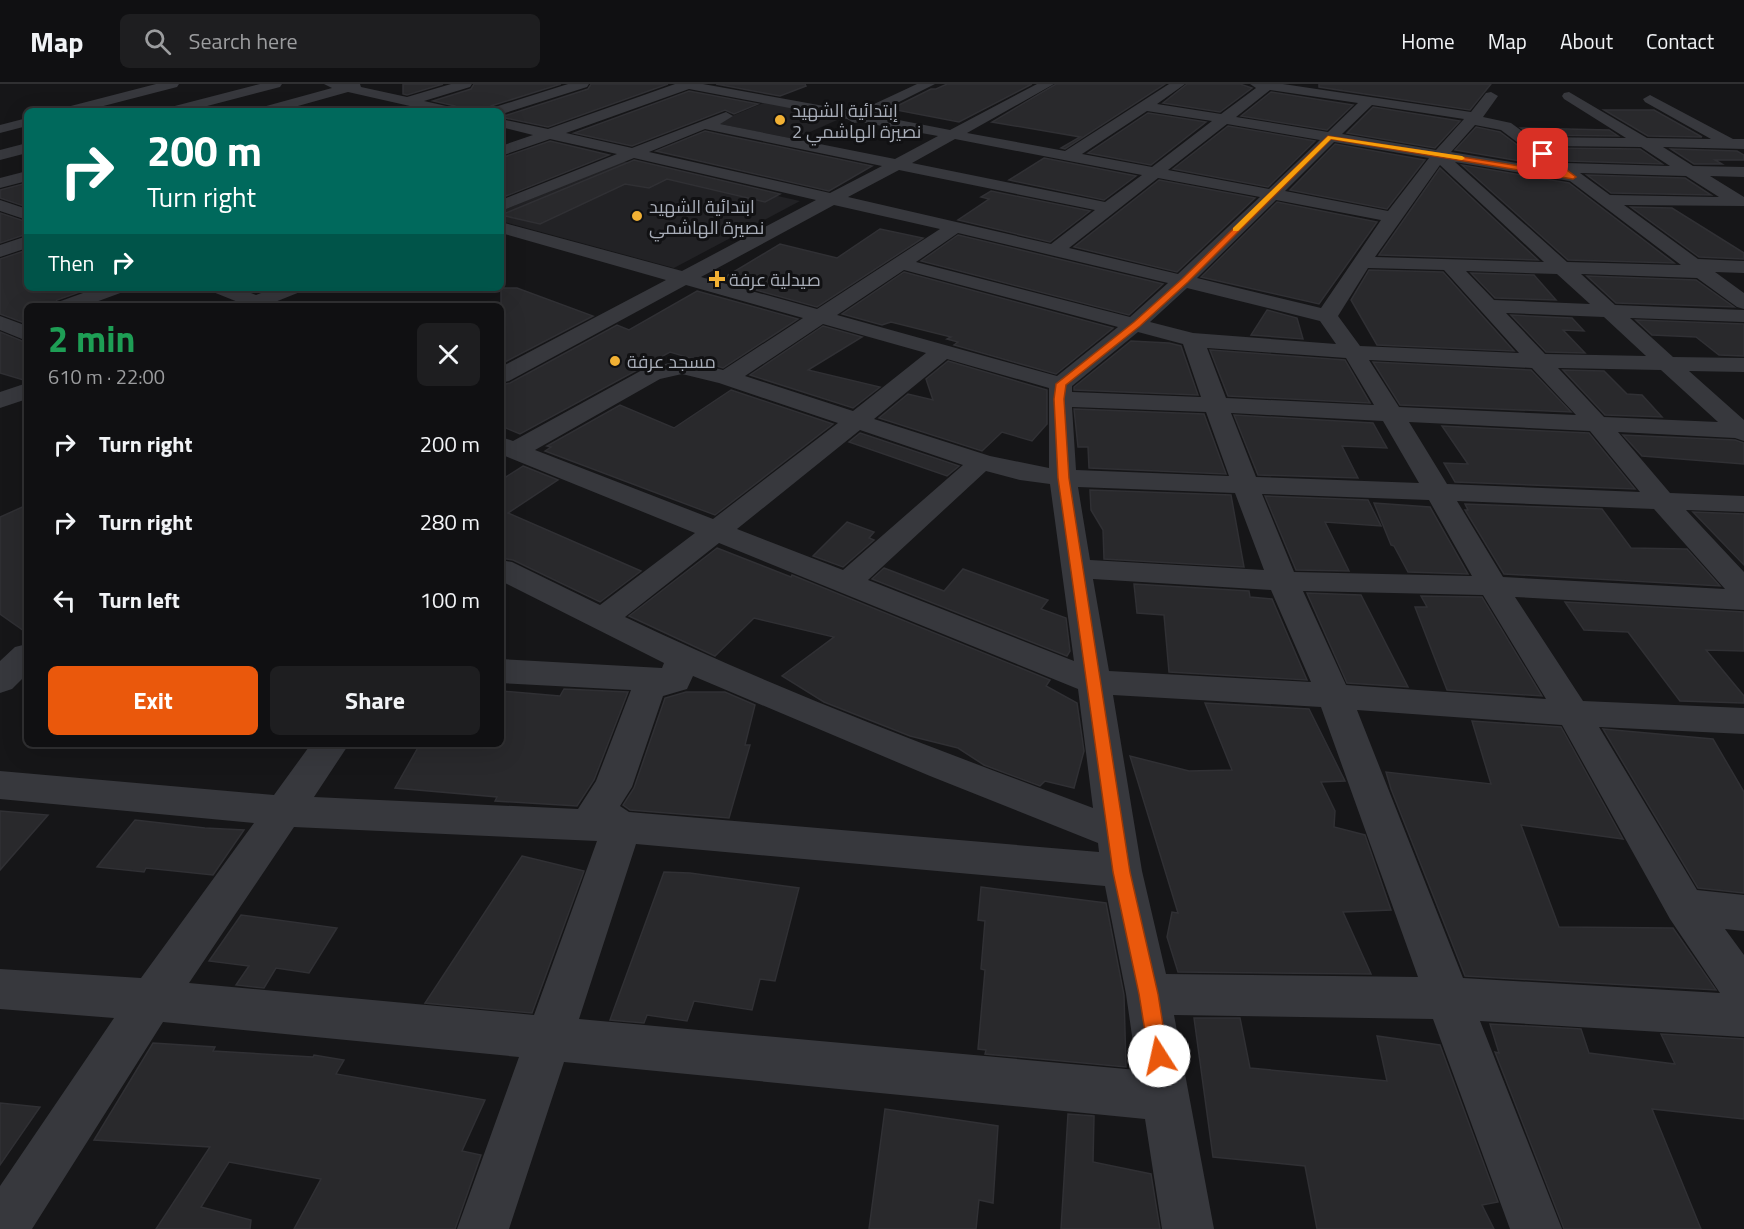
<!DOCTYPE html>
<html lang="en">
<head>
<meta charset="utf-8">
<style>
  :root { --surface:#101012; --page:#1e1e20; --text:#f1f3f6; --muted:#9c9d9f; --line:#303032; --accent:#ea580c }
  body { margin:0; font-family:"Titillium Web",Cairo,sans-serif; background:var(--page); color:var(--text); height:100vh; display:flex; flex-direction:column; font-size:22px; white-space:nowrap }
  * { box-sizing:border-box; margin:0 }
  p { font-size:20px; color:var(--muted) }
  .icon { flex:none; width:33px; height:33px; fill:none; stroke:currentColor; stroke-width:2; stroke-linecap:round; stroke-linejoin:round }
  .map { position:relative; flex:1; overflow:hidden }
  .details { position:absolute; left:24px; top:219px; width:480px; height:444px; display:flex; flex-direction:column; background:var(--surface); border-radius:9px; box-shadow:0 6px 24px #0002,0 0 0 2px var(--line) }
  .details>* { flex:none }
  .guide { position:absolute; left:24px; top:24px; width:480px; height:183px; border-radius:9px; box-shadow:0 6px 24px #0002,0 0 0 2px var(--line); background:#00695c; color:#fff; overflow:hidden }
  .pin { position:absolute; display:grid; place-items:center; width:51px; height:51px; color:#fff; margin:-26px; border-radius:12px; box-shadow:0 3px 9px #0006 }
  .me { position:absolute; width:66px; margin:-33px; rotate:350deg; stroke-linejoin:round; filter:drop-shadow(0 0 4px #0008) }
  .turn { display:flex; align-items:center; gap:21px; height:126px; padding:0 24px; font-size:27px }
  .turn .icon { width:78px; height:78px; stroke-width:2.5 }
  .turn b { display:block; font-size:42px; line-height:51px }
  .then { display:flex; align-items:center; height:57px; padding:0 24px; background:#0003; gap:12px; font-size:22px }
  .round { display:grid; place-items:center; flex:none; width:63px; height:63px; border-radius:9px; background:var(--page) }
  .headline { display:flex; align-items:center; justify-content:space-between; height:102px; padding:0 24px }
  h1 { font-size:36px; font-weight:700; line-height:45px; color:#1e9e55 }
  .action { display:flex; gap:12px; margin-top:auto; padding:12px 24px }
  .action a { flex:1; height:69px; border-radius:9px; background:var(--accent); color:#fff; font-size:24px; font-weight:700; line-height:69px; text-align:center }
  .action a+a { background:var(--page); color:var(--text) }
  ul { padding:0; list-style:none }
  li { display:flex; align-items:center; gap:18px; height:78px; padding:0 24px }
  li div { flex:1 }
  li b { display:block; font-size:22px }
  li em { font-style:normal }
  header { display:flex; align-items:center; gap:36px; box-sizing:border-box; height:84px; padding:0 30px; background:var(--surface); border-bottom:2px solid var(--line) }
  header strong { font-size:28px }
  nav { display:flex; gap:33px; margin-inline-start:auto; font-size:21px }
  .search { width:420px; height:54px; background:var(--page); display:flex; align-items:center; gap:15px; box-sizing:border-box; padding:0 21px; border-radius:9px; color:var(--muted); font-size:22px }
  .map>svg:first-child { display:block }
  .built { fill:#222225 }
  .building { fill:#29292c; stroke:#303034; stroke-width:1.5 }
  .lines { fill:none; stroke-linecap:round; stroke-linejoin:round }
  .minor { fill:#37383d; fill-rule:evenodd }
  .route { fill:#ea580c; stroke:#983908; stroke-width:1.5 }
  .slow { fill:#f59e0b }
  .poi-dot { fill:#f2b134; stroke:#111113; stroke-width:2 }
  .labels { text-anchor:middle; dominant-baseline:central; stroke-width:6; stroke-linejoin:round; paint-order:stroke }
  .far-poi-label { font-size:18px; fill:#a8adb8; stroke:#111113; text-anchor:start }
</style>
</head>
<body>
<header>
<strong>Map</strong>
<div class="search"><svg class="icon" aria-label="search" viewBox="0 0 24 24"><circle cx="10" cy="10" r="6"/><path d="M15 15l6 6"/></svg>Search here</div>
<nav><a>Home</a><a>Map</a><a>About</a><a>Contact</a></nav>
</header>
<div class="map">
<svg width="1744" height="1145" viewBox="0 0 1744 1145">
  <rect width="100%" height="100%" fill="#161618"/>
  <g class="built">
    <path d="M766,18L844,33L794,55L715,39Z"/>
    <path d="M623,77L800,117L674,184L501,137V127Z"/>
  </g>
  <g class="building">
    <path d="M403,0H443L407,11L403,10Z"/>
    <path d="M474,0H561L491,22L488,27H465L459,26L455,22L433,17L471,5Z"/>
    <path d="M591,0H668L548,43L501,33L588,5Z"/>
    <path d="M716,0H805L806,2L780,12Z"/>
    <path d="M947,0H1032L959,38L891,25L931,5H936Z"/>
    <path d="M1056,0H1165L1065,65L1061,64L1080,53L992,38Z"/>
    <path d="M1187,0H1240L1252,4L1220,28L1163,19Z"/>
    <path d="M1319,0H1491L1470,26L1319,3Z"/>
    <path d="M689,7L758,20L734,30L725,26L632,62L574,49Z"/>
    <path d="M1271,8L1353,21L1327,46L1241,32Z"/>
    <path d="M1373,23L1460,37L1435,64L1347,49Z"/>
    <path d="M1604,26H1654L1702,53L1648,52Z"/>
    <path d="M1148,29L1206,38L1151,81L1088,69Z"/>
    <path d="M1228,42L1315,57L1268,103L1173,85Z"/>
    <path d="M1476,43L1500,48L1544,81L1455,66Z"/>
    <path d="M1521,44L1609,46L1618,52L1531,51Z"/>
    <path d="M705,47L728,52L872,82L829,107L656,67Z"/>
    <path d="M550,57L609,71L501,114V74Z"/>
    <path d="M1335,60L1425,76L1387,125L1290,106Z"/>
    <path d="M1549,64L1640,65L1662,80L1567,77Z"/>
    <path d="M1671,65L1737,67L1744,71V76H1715L1722,80H1694Z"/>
    <path d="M1044,74L1136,92L1104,116L1009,96Z"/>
    <path d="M634,76L780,110L765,118L667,95L649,104L625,100L540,140L501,131Z"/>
    <path d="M1462,81L1569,99L1674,179L1568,176Z"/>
    <path d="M1440,84L1538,176L1379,171Z"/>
    <path d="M1587,91L1685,94L1711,111L1611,109Z"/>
    <path d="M1159,96L1255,114L1177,188L1074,163Z"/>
    <path d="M27,99V123L0,114V106Z"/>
    <path d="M991,107L1090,127L1050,158L958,136L989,115L981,113Z"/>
    <path d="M1277,118L1377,138L1319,220L1201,193Z"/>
    <path d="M1631,123L1672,124L1744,169V175L1699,173Z"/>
    <path d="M0,129L27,138V150L0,159Z"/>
    <path d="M880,145L923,154L817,223L720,196L780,160L837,174Z"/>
    <path d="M958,151L1163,200L1129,231L921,177Z"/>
    <path d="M27,166V204H65L77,209L57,216L53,222H27V240L0,230V175Z"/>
    <path d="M1369,186L1443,188L1514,267L1377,261L1351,216Z"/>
    <path d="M904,188L1113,244L1056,290L954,261L958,258L947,255L951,253L891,238L882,241L842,230Z"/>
    <path d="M1471,189L1534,191L1556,216L1495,214Z"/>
    <path d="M1587,192L1696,196L1734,223L1616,219Z"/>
    <path d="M501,204H517L593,232L501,280Z"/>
    <path d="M697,207L798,235L723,284L670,268L520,350L501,342V301L510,299L617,241L629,246Z"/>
    <path d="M1267,226L1297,234L1303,255L1251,251Z"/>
    <path d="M1511,231L1572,234L1584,247L1563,246L1585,269L1546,268Z"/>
    <path d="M1636,236L1744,240V272L1719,271L1696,253L1652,251Z"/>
    <path d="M823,242L862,253L808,286L880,303L853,324L750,291Z"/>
    <path d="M0,248L27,259V297L0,289Z"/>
    <path d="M1131,257L1169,259L1181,262L1198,311L1074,306V303Z"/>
    <path d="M1210,266L1345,276L1370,319L1228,312Z"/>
    <path d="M948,277L1047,306V340L1032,357L1002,348L982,367L879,334L908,310L933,316L926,295Z"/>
    <path d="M1373,278L1531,286L1571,328L1400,321Z"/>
    <path d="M1563,286L1604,287L1627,310L1642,311L1662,333L1605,331Z"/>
    <path d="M731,306L833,340L715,431L545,367L551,363L547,362L620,321L674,344Z"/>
    <path d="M1074,325L1204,330L1226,390L1089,384L1088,363H1078Z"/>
    <path d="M1234,331L1373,339L1387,364L1342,362L1358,394L1258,391Z"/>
    <path d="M1442,342L1589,349L1635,405L1455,398L1444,379L1468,380Z"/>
    <path d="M860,349L959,382L947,392L849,358Z"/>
    <path d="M1623,351L1735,356L1744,359V380L1642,372Z"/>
    <path d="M523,382L558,396L508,429L641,487L600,518L513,476L501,474V396Z"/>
    <path d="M1090,406L1231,411L1244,483L1104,475L1103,446L1091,426Z"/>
    <path d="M1265,412L1368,416L1381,442L1325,438L1349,487L1296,486Z"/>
    <path d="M1374,419L1430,423L1468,490L1408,488L1394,462L1391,461Z"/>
    <path d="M1465,420L1602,425L1631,464L1687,465L1720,502L1504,490L1465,426H1468Z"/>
    <path d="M27,421V549L0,530V433Z"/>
    <path d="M1693,428L1744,430V481Z"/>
    <path d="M847,438L874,448L869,454L874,456L843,483L813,472Z"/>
    <path d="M717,464L791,493L792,491L1050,596L1046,602L1077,619L1084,667L1074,704L1045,697L1040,702L984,681L958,664L910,652L824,618L782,592L834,553L754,534L715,572L629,532Z"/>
    <path d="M884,484L944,507L963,485L1048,516L1041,525L1066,534L1070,567L1067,572L872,495Z"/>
    <path d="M1134,500L1249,507L1250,513L1272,515L1307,596L1169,588L1164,531L1137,529Z"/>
    <path d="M1307,509L1361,511L1408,603L1347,599Z"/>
    <path d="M1421,512L1482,513L1542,612L1447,606L1415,523H1427Z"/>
    <path d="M1565,518L1744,528V567L1706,566L1744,612V619L1680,617L1628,548L1584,546Z"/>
    <path d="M564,605L628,608L594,696L577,722L495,717L497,713L395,704L420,660H501V607L560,612Z"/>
    <path d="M686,608H725L755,621L745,661H750L729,734L630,726L623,721L634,704L665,614Z"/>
    <path d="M1205,619L1309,625L1345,697L1321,698L1335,727L1334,743L1365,751L1391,826L1343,828L1371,890L1178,888L1167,853L1172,828L1178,829L1130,672L1189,687L1232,686Z"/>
    <path d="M1472,637L1561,643L1623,755L1521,741L1559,843L1673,844L1716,906L1465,892L1391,705L1386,688L1491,700Z"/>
    <path d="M1603,645L1713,655L1744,708V809L1698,804Z"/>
    <path d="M0,727L48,731L0,786Z"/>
    <path d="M135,736L205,744L244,746L213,791L146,784L144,788L97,783Z"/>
    <path d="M522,772L584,787L532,929L425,919Z"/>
    <path d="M664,788L690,789L799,804L775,897L760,895L752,926L694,917L687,937L647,931L644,939L610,936Z"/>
    <path d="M981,803L1106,819L1124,911L1126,983L985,970L986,966L978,965L985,886L981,885L985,837L978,836Z"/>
    <path d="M241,831L337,844L309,889L276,884L264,904L236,901L249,882L209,877Z"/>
    <path d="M1194,934H1240L1250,984L1387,997L1377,952L1440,961L1498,1118L1482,1121L1494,1145H1317L1305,1082L1213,1073Z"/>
    <path d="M1490,940L1581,945L1589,969L1675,980L1661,950L1744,955V1035L1652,1025L1701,1145H1564L1495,968L1499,969Z"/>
    <path d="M153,959L215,963L213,967L313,973L314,971L344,976L336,990L485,1016L462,1067L481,1071L455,1145H294L321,1095L229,1078L201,1123L251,1136L250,1145H156L210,1063L94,1056Z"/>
    <path d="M0,1019L40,1023L0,1081Z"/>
    <path d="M885,1025L998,1042L993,1119L979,1116L976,1145H869Z"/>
    <path d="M1068,1030L1094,1032L1093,1078L1151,1090L1160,1145H1061Z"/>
  </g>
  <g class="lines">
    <g class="minor">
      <path d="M156,0H179L177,3L84,27H61L63,24Z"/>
      <path d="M260,0H282L280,3L188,27H165L167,24Z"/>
      <path d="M324,0H360L361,3L407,13L451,0H472L470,3L424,17L455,24L457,27H432L348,8L280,27H257L259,24L332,4Z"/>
      <path d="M568,0H589L587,3L502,30L501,27H490L492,24Z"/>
      <path d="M675,0H703L857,28L917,0H935L873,31L950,46L1037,0H1054L967,49L1065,67L1169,0H1185L1157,20L1221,30L1256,4L1250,0H1283L1471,28L1486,9L1491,8L1498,12L1483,33L1511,39L1530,53L1626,54L1564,15L1562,12L1564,9L1569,8L1647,54L1711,55L1645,18L1643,15L1650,11L1733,55H1744V65L1663,63L1693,82L1744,83V93L1710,92L1744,113V122L1624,121L1698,175L1744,177V189L1715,188L1744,209V225L1737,223L1697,194L1581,190L1615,221L1744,226V238L1630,234L1673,273L1744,274V288L1689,287L1744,336V357L1735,354L1618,348L1670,409L1744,412V428L1686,426L1744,488V526L1515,513L1583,617L1744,624V650L1599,643L1697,806L1744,811V847L1725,845L1744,871V953L1480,937L1562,1145H1510L1433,935L1174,931L1214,1145H1162L1145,1035L564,978L509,1145H457L519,973L163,938L32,1145H0V1102L114,934L0,925V885L141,894L254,739L0,715V687L274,711L311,660H349L314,713L578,725L596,697L631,606L501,599V575L662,584L664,579L501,497V476L512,478L600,521L695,449L505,372L501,370V353L513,357L644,285L682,276L723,286L803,234L686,201L509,297L501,299V283L666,196L501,149V138L682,187L816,116L634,74L501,127V116L617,70L550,55L501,72V62L533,51L501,43V35L548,45ZM689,5L847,35L854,39L860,38L938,52L895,75L720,40L733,32L726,28L632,64L566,49ZM1270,6L1358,19L1328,48L1236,33ZM1372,21L1464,35L1436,66L1342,50ZM1147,27L1212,37L1152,83L1082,70ZM1227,40L1320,56L1269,105L1168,86ZM1475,41L1501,46L1553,85L1451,68ZM705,45L882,82L830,109L649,68ZM955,55L1142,91L1105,118L912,79ZM1334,58L1429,74L1388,127L1285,107ZM1542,62L1641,63L1670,82L1566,79ZM1455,78L1570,97L1681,181L1567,178ZM1440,81L1544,178L1375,173ZM899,86L1095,126L1051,160L848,113ZM1580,89L1686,92L1719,113L1610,111ZM1158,94L1260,113L1178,190L1069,164ZM1276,116L1381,136L1321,224L1197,194ZM834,121L940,145L817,225L701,193ZM958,149L1168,199L1130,233L916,178ZM1368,184L1444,186L1519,269L1360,262L1338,232ZM904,186L1118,243L1057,292L837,231ZM1466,187L1557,190L1590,220L1494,216ZM1187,204L1320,237L1336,260L1193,249L1150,238ZM1506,229L1604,233L1646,272L1545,270ZM823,240L926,269L853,327L745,292ZM1138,248L1183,260L1201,313L1072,308V302ZM1207,264L1346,274L1374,321L1226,314ZM947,275L1049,304V384L990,372L874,335ZM1369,276L1532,284L1576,331L1399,323ZM1558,284L1661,286L1718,338L1604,333ZM682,290L719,299L838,339L713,435L535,366L660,295ZM1072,323L1206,328L1229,392L1076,386ZM1231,329L1383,337L1419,399L1256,393ZM1409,338L1590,347L1640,408L1447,400ZM860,346L963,381L843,486L737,445ZM986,387L1020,396L1050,400L1074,577L868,496ZM1078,403L1235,409L1264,486L1090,476ZM1262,410L1429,416L1472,492L1294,488ZM1457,417L1654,425L1725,505L1503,493ZM719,459L1078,605L1093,724C936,665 777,606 625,533ZM1093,495L1271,506L1311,598L1109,587ZM1303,507L1483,511L1546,615L1346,601ZM693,592L930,692L1098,759L1099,768L629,728L620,722L632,703L663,612L687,605ZM1113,611L1321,623L1418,893L1166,890L1142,787ZM1357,626L1562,641L1670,835L1720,909L1463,894ZM294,743L597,757L534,931L189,899ZM636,760L1105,802L1126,910L1137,986L579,935Z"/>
      <path d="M27,34V42L0,49V41Z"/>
      <path d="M27,59V69L0,76V66Z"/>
      <path d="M27,87V97L0,104V94Z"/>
      <path d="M0,116L27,125V136L0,127Z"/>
      <path d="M27,152V164L0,173V161Z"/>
      <path d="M97,204H126L123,208L85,222H55L58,218Z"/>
      <path d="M210,204H238L256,211L274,204H303L300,208L275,218L277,222H248L213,208Z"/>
      <path d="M0,232L27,242V257L0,246Z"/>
      <path d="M27,299V315L0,324V308Z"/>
      <path d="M27,560V590L12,605L0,609V577L15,563Z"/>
    </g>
  </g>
  <path class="route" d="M1328,52L1564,89L1541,72L1543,68L1576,93L1573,95L1331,55L1188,198L1140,242L1066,301L1064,315L1069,394L1130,788L1158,910L1168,972L1166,979L1159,981L1152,979L1149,972L1139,910L1113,788L1058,394L1054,315L1056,300L1134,238L1182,195Z"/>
  <path class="slow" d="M1328,52L1462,72L1465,74L1462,76L1331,55L1238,147H1233V144Z"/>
  <g class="poi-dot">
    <circle cx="780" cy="36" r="6"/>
    <circle cx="637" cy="132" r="6"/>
    <path d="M714 186h6v6h6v6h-6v6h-6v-6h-6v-6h6z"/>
    <circle cx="615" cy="277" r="6"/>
  </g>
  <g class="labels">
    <g class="far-poi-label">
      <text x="792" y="26">إبتدائية الشهيد<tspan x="792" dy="21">نصيرة الهاشمي 2</tspan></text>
      <text x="649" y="122">ابتدائية الشهيد<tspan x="649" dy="21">نصيرة الهاشمي</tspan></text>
      <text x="729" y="195">صيدلية عرفة</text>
      <text x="627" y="277">مسجد عرفة</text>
    </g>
  </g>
</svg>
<div class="pin" style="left:1543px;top:70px;background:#d93025"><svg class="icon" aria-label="arrive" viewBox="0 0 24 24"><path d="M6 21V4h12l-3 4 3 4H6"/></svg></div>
<svg class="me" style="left:1159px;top:972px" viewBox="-20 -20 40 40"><circle r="19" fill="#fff"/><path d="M0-13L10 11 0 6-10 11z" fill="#ea580c"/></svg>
<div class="guide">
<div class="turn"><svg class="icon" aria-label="right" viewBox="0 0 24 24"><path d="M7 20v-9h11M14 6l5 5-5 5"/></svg><div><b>200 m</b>Turn right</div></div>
<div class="then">Then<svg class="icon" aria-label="right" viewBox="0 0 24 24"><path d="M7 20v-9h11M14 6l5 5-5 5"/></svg></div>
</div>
<section class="details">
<div class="headline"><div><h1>2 min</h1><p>610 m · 22:00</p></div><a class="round"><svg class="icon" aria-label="close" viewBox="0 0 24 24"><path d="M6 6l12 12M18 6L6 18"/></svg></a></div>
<ul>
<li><svg class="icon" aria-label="right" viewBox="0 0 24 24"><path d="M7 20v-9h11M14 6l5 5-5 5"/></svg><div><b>Turn right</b></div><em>200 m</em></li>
<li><svg class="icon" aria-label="right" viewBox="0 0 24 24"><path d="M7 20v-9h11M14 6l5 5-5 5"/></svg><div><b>Turn right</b></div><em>280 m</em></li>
<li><svg class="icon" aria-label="left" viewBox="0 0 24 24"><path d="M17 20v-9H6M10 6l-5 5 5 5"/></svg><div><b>Turn left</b></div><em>100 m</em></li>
</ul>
<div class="action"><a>Exit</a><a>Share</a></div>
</section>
</div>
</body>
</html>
